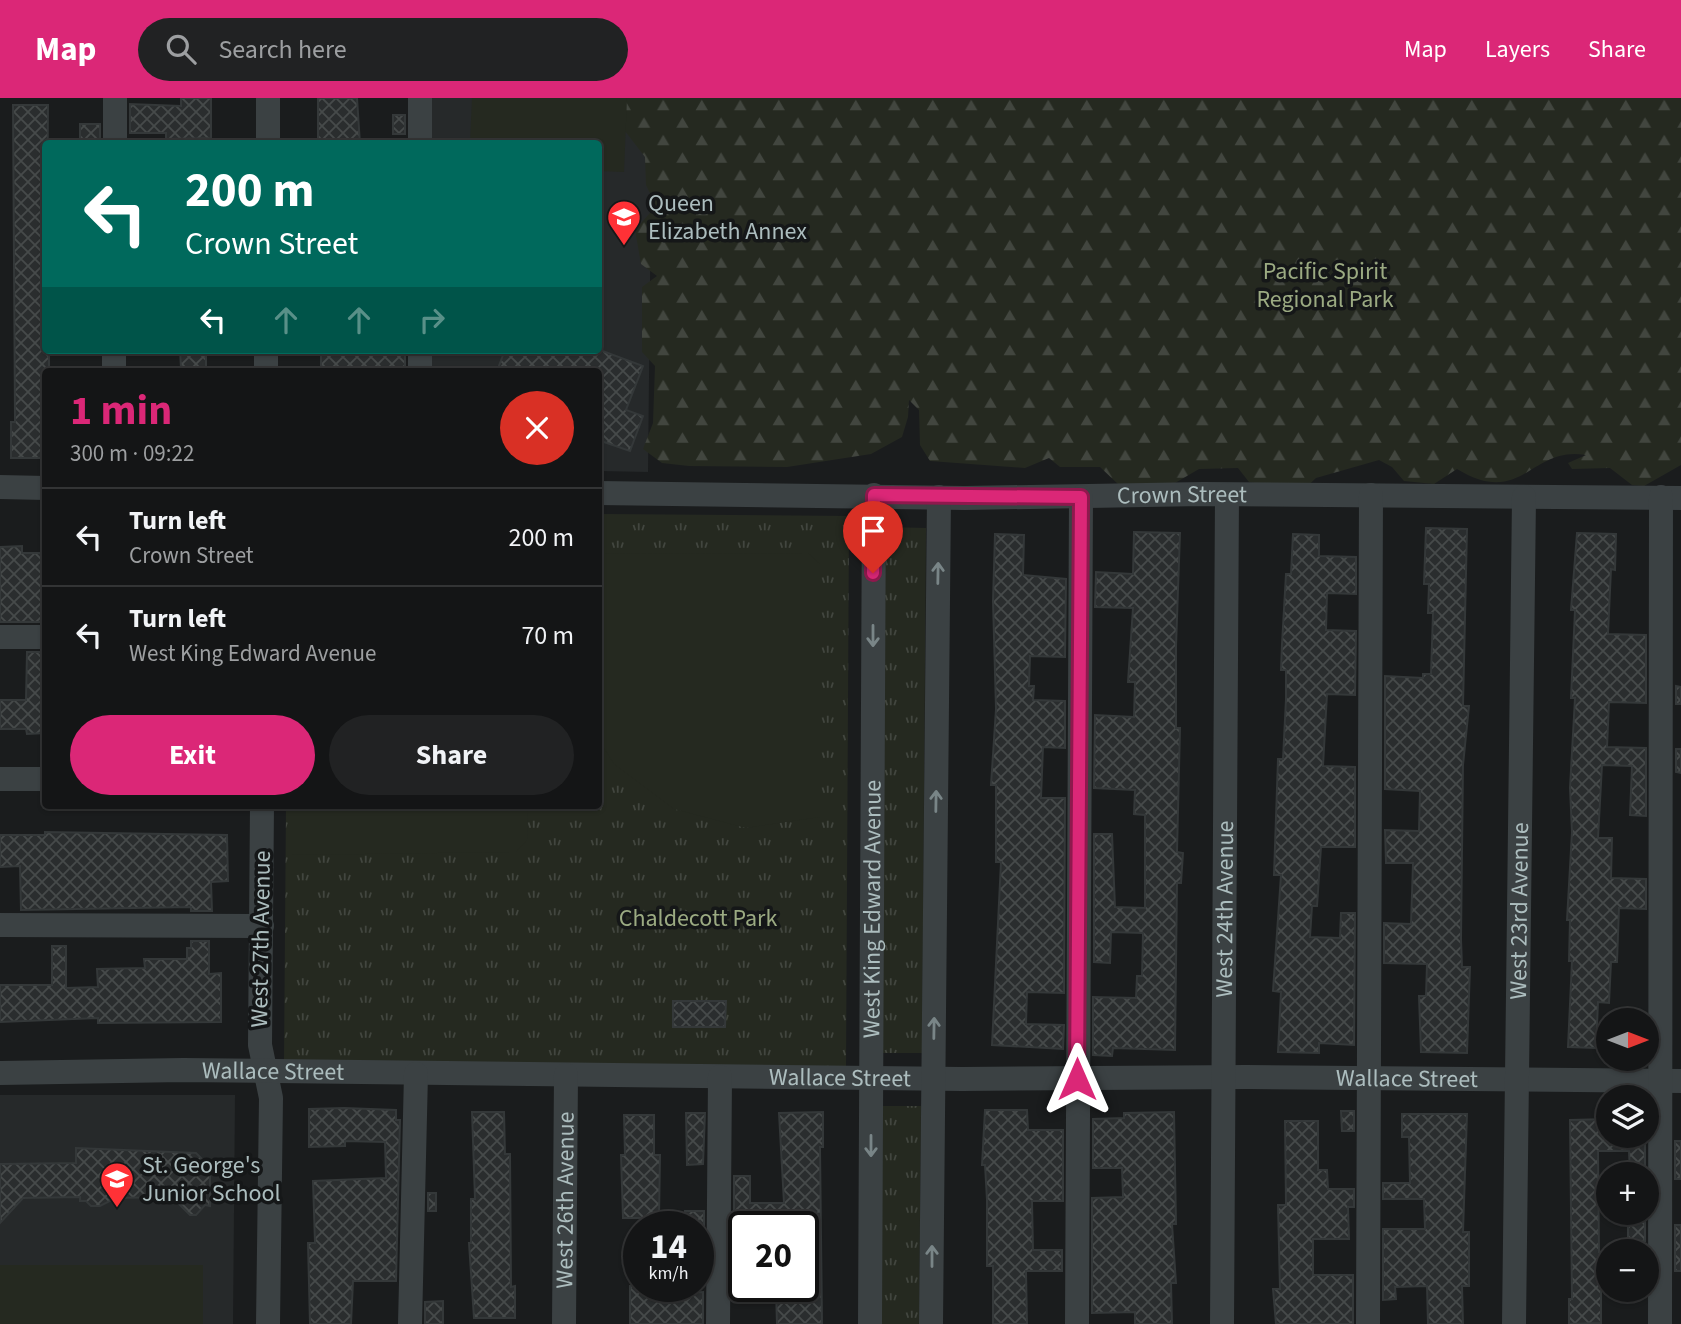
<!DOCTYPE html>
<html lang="en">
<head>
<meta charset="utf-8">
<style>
  :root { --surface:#141516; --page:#212223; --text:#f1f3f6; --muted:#9d9fa1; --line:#333435; --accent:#db2777 }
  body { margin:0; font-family:"Source Sans 3",sans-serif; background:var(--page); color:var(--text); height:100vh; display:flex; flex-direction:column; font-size:26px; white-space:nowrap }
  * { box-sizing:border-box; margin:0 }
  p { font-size:23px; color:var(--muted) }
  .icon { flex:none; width:38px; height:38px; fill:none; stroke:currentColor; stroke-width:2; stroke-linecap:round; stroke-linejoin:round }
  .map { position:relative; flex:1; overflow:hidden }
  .sheet { position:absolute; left:42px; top:270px; width:560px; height:441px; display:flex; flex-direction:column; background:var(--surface); border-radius:7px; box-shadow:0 2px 5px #0004,0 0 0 2px var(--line) }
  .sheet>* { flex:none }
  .guide { position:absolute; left:42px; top:42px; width:560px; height:214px; border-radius:7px; box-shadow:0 2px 5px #0004,0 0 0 2px var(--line); background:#00695c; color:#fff; overflow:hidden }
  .needle { width:46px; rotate:90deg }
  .tools { position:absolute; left:1596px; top:910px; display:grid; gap:14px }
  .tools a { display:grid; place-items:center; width:63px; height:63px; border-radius:50%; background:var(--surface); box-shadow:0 2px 5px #0004,0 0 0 2px var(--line); font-size:35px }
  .speed { position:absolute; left:623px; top:1113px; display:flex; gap:14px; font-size:35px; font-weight:700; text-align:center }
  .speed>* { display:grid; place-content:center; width:91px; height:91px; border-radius:50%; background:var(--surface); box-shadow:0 2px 5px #0004,0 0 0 2px var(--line); line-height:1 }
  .speed small { font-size:18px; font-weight:400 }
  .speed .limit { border:4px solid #111; border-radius:10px; background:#fff; color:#111 }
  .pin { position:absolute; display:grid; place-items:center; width:60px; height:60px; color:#fff; margin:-72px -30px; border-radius:50% 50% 50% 0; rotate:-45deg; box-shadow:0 0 7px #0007 }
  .pin .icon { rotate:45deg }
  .me { position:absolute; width:77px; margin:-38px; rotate:0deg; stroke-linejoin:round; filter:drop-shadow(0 0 5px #0008) }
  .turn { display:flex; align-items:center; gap:24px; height:147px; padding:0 28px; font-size:32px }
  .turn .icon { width:91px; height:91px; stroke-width:2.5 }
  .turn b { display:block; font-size:49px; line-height:60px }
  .lanes { display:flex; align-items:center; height:66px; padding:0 28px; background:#0003; justify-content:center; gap:35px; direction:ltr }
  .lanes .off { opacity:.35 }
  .round { display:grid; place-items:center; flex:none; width:74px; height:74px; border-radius:37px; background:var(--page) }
  .headline { display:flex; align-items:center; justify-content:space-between; height:119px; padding:0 28px }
  h1 { font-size:42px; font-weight:700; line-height:52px; color:var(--accent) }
  .primary-button { display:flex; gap:14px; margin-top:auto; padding:14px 28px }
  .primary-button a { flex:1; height:80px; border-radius:42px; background:var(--accent); color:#fff; font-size:28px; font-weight:700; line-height:80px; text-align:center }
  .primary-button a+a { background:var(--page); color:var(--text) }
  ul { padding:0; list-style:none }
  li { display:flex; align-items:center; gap:21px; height:98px; padding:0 28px; border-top:2px solid var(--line) }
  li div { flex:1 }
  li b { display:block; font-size:26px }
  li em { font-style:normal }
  header { display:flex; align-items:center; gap:42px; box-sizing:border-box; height:98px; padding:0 35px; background:var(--accent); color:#fff }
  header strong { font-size:33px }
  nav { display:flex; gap:38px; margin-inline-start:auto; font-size:24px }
  .search { width:490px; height:63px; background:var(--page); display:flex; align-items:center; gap:18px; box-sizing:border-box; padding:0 24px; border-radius:38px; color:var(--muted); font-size:26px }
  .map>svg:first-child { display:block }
  .built { fill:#26292a }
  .grass { fill:url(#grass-tufts) }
  .forest { fill:url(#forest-firs) }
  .pitch { fill:#252920 }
  .building { fill:url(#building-cross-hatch); stroke:#343839; stroke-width:2 }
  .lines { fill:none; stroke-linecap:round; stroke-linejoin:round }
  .minor { stroke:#3b4143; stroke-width:24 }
  .oneway { stroke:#798587 }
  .route-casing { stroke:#8e194d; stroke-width:18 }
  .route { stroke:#db2777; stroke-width:12 }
  .labels { text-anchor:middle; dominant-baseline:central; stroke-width:7; stroke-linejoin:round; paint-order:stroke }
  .poi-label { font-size:24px; fill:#acbdbe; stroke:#151718; text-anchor:start }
  .park-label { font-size:24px; fill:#9baa82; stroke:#151718 }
  .street-label { font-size:24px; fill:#acbdbe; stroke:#151718 }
</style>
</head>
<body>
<header>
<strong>Map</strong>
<div class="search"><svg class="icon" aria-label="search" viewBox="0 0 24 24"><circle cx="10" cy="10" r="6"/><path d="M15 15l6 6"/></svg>Search here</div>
<nav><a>Map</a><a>Layers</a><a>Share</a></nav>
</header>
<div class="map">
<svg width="1681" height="1226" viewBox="0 0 1681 1226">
  <defs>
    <pattern id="grass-tufts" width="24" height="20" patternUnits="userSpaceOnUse" patternTransform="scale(1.75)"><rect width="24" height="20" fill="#252920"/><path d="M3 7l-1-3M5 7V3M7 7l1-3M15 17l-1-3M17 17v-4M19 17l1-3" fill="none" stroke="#42463f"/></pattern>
    <pattern id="forest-firs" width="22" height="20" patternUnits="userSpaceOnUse" patternTransform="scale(1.75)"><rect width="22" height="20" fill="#252920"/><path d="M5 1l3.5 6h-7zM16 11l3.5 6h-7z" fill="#42463f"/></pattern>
    <pattern id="building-cross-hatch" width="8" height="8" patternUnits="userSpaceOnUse" patternTransform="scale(1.75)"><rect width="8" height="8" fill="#2a2d2e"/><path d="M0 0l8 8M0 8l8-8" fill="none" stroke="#464a4a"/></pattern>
  </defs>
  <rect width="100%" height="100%" fill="#1a1c1d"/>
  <g class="built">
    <path d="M429,0H652L648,374L599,373L598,273H426L427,252H598V46L429,45Z"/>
    <path d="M0,997H235L233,1226H0Z"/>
  </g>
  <g class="grass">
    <path d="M599,416L849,418L846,970L284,966L286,707H598Z"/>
    <path d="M884,429L926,430L922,955H880Z"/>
    <path d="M879,1008H921L919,1226H878Z"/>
  </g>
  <path class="forest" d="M618,0H1681V367L1644,388L1632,387L1610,370L1572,371L1568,365L1586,357C1530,347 1523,411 1457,371L1434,386L1404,383L1392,369L1379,362L1316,380L1302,393L1249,384L1238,370L1199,371L1163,392L1119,387L1100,369H1060L1049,360L1025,370L930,363L920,347L919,312L909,302L908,319L902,339L871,356L787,369L689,368L662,365L643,351L653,325L655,268L642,254V189L657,178L641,166L635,132L656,108L646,87L645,59L618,24Z"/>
  <g class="pitch">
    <path d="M472,0H627L624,74L599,73L598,46L470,45Z"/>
    <path d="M808,455L820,466V719L746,730L674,711L614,666L599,642V456Z"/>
    <path d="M292,707H528L527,742L516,754L292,757Z"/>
    <rect x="0" y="1167" width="203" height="59"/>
  </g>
  <g class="building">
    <path d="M181,0H211V40L166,41V35H130V6L181,8Z"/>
    <path d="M318,0H357L360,46H318Z"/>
    <path d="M13,7H48L46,252H49V273H46V360H11V324H15Z"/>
    <rect x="393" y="17" width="12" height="19"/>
    <rect x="80" y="26" width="20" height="20"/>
    <path d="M180,252H206V269L181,270Z"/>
    <path d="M321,252H405V273L321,272Z"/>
    <path d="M505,252H600L643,268L626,312L643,318L630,353L598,342V273H497Z"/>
    <path d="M1426,430L1467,431L1463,608H1469L1463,667L1461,841L1462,869H1470L1467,955L1421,954L1419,898H1426L1427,866L1384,865V825L1411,826L1413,765H1386L1385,732L1419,733L1420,693L1385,691V578L1423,580V576H1431L1433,515H1428L1429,486H1424Z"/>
    <path d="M1134,434L1180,435L1176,549V630H1180L1177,754L1183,755L1181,785H1177L1175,952L1113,950L1112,958L1093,957V899L1136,900L1137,878H1142L1143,835L1111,834L1110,865L1094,864V736H1112L1115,809L1145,810V717L1134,716L1135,692L1094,690L1095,617L1134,619L1135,584H1128L1133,510L1095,509L1096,474L1133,476Z"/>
    <path d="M1577,435L1616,436L1615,472L1611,471L1608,536L1646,537V605L1609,604L1607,649L1646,650V718L1630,717L1632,668L1602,667L1598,740H1612L1611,780L1646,781V811L1619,810L1617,864H1611L1609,905L1598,904L1596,950L1568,949L1572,863H1569L1570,822H1567L1572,734L1570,690L1575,600H1571L1575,512H1571Z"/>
    <path d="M995,436L1024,437L1023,477L1066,481L1065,559L1030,558L1029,588H1034L1033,602L1065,603V650L1043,649L1041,700H1065L1064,895L1027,894L1026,926L1064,927L1063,951L992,947L1001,764H996V687H991L996,611L993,503Z"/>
    <path d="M1293,436L1319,437V458L1356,459V496L1327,495L1326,532L1356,533L1355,597L1327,596L1323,668L1355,669V749H1321L1317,808H1312L1310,839L1340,840L1341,815H1355L1354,947L1319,945V955L1278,954L1281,894L1273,893L1281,777H1274L1278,661H1283L1286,601V572H1281L1282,546L1286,476H1291Z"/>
    <path d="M22,448V455H46L43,524H0V449Z"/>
    <path d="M27,554H46V635L27,636L26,631H0V602H26Z"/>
    <path d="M1676,588L1681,589V606H1676Z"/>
    <path d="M1676,651H1681V675L1676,674Z"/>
    <path d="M45,734L227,737L228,783L211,784L212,813H191V809L21,812L20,768L0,769V737H45Z"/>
    <path d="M191,843H209V876L221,875V924L98,925V920L0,924V887H52V848H66V890L98,889L97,871L145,870L144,861H187V850H191Z"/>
    <path d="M673,903H726L725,929H673Z"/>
    <path d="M344,1010L396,1012V1022H400L396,1183H353L351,1226H310L308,1145H315L313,1083L386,1080L385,1044L345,1043V1048L309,1049V1011Z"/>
    <path d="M985,1012H1027L1028,1032H1063V1103H1032L1033,1152H1062V1173H1026L1027,1226H993V1168H987V1102L985,1067H982Z"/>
    <path d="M1341,1013H1354V1033H1342Z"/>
    <path d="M472,1014H504L505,1056H510L511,1189L515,1188V1220H474L469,1145H471V1101H475Z"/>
    <path d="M823,1014V1049H820L822,1226H777L776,1192H803V1129H744V1139H734V1078H750V1105H784L779,1015Z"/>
    <path d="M1174,1014L1176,1126H1172L1176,1185H1171L1172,1226H1135V1214L1092,1215V1100L1123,1099L1122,1070H1093V1021L1124,1020V1015Z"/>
    <path d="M686,1015H705L703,1066L687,1067Z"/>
    <path d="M1402,1016H1467L1463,1134H1469V1188H1462L1463,1226H1428L1427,1188L1395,1189L1396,1201L1383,1202V1131H1425L1424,1101H1383V1085H1410L1409,1039H1402Z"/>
    <path d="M624,1017H654V1057H660L659,1120H623L621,1057H625Z"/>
    <path d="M1608,1021V1038H1645V1076H1630L1629,1053H1598L1599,1154L1607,1153V1184H1601V1225L1569,1226V1201H1572L1570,1022Z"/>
    <path d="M1285,1023H1318V1072H1327L1328,1091H1354V1109H1348L1349,1141H1313V1177H1353V1226H1276L1273,1191H1280L1278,1107H1286Z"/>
    <rect x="1675" y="1043" width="6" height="38"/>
    <path d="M76,1050L196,1055L210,1069V1108L205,1107L196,1117H190L177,1104V1099L110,1100V1103L100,1108H91L86,1103H80V1099L23,1100L0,1125V1066L76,1065Z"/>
    <rect x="428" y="1095" width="8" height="18"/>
    <path d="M685,1113H704V1140H698V1128H685Z"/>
    <path d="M1645,1121V1143L1628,1144V1122Z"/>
    <rect x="1675" y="1127" width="6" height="46"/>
    <rect x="733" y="1171" width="11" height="16"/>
    <path d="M630,1188H674V1195L703,1194V1226H630Z"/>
    <path d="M443,1203V1226H425V1204Z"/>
  </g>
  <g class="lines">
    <g class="minor">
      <path d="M115,46V0"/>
      <path d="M268,46V0"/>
      <path d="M420,46V0"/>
      <path d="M114,273V252"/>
      <path d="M266,273V252"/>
      <path d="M420,273V252"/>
      <path d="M0,389L46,390"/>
      <path id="s1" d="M598,395L965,400L1203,396L1681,400"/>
      <path d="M0,539H46"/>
      <path d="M0,681H46"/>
      <path d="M262,707L260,947L271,1000L268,1226"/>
      <path d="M0,827L262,828"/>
      <path id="s2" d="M0,975L183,972L962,981L1247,979L1681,983"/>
      <path d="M410,1226L416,976"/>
      <path id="s3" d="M564,1226L566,977"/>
      <path d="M718,1226L720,979"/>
      <path id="s4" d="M870,1226L874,397"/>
      <path d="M931,1226L939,399"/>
      <path d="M1077,1226L1081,399"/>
      <path id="s5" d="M1222,1226L1227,397"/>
      <path d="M1368,1226L1371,397"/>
      <path id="s6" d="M1514,1226L1524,399"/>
      <path d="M1660,1226L1661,399"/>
    </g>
  </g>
  <defs><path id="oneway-shaft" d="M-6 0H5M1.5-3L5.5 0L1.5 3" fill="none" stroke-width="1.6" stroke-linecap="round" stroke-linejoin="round" transform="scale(1.75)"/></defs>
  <g class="oneway">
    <use href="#oneway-shaft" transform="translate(938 475) rotate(-89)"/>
    <use href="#oneway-shaft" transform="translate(873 538) rotate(90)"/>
    <use href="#oneway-shaft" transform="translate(936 703) rotate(-89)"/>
    <use href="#oneway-shaft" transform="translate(934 930) rotate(-89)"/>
    <use href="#oneway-shaft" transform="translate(871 1048) rotate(90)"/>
    <use href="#oneway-shaft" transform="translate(932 1158) rotate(-90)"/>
  </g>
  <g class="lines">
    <g class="route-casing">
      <path id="route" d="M873,475L874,397L1081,399L1077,981"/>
    </g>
    <use href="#route" class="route"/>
  </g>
  <defs>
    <g id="school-pin" transform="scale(1.75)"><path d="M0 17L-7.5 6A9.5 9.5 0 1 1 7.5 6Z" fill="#ff3136" stroke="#151718"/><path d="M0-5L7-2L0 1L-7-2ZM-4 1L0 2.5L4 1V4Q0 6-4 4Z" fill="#fff"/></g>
  </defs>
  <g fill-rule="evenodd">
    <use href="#school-pin" x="624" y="119"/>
    <use href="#school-pin" x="117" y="1081"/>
  </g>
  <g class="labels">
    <g class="poi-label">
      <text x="648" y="105">Queen<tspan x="648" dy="28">Elizabeth Annex</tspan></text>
      <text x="142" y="1067">St. George's<tspan x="142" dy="28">Junior School</tspan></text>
    </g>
    <g class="park-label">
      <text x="1325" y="173">Pacific Spirit<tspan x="1325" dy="28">Regional Park</tspan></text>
      <text x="698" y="820">Chaldecott Park</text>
    </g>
    <g class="street-label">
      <text stroke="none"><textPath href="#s1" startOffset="584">Crown Street</textPath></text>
      <text stroke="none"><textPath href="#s4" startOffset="415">West King Edward Avenue</textPath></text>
      <text stroke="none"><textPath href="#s5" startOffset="415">West 24th Avenue</textPath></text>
      <text stroke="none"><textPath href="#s6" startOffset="413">West 23rd Avenue</textPath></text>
      <text transform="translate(261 841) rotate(-89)">West 27th Avenue</text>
      <text stroke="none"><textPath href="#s2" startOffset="273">Wallace Street</textPath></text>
      <text stroke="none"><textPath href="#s2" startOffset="840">Wallace Street</textPath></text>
      <text stroke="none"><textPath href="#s2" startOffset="1407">Wallace Street</textPath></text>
      <text stroke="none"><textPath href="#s3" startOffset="124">West 26th Avenue</textPath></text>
    </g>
  </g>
</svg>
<div class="tools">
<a><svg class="needle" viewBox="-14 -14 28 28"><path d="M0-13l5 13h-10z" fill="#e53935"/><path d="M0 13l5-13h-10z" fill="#9d9fa1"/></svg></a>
<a><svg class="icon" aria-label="layers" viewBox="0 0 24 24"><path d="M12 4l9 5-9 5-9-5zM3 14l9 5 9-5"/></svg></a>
<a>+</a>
<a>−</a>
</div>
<div class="speed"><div>14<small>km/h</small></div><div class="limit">20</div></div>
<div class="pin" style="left:873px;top:475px;background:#d93025"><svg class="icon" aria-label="arrive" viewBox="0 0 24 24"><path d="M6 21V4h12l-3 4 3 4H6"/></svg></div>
<svg class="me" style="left:1077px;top:981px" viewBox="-20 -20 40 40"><path d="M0-17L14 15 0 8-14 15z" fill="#db2777" stroke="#fff" stroke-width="4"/></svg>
<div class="guide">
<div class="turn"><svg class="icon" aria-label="left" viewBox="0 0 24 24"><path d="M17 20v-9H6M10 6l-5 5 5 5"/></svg><div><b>200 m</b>Crown Street</div></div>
<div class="lanes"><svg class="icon" aria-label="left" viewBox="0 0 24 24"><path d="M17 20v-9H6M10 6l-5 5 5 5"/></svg><svg class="icon off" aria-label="ahead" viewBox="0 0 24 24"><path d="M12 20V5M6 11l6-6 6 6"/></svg><svg class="icon off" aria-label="ahead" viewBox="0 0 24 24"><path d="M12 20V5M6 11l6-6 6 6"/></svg><svg class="icon off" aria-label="right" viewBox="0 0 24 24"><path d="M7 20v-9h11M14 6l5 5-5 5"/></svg></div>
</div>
<section class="sheet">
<div class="headline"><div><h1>1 min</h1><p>300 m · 09:22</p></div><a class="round" style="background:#d93025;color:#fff"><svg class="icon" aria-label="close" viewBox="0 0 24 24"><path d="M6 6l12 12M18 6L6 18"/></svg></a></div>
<ul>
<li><svg class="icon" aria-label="left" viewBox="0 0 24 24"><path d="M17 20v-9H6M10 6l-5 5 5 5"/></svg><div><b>Turn left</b><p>Crown Street</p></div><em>200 m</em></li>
<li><svg class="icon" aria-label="left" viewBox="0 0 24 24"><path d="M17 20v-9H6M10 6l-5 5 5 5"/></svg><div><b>Turn left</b><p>West King Edward Avenue</p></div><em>70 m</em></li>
</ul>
<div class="primary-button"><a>Exit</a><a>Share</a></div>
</section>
</div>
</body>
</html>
